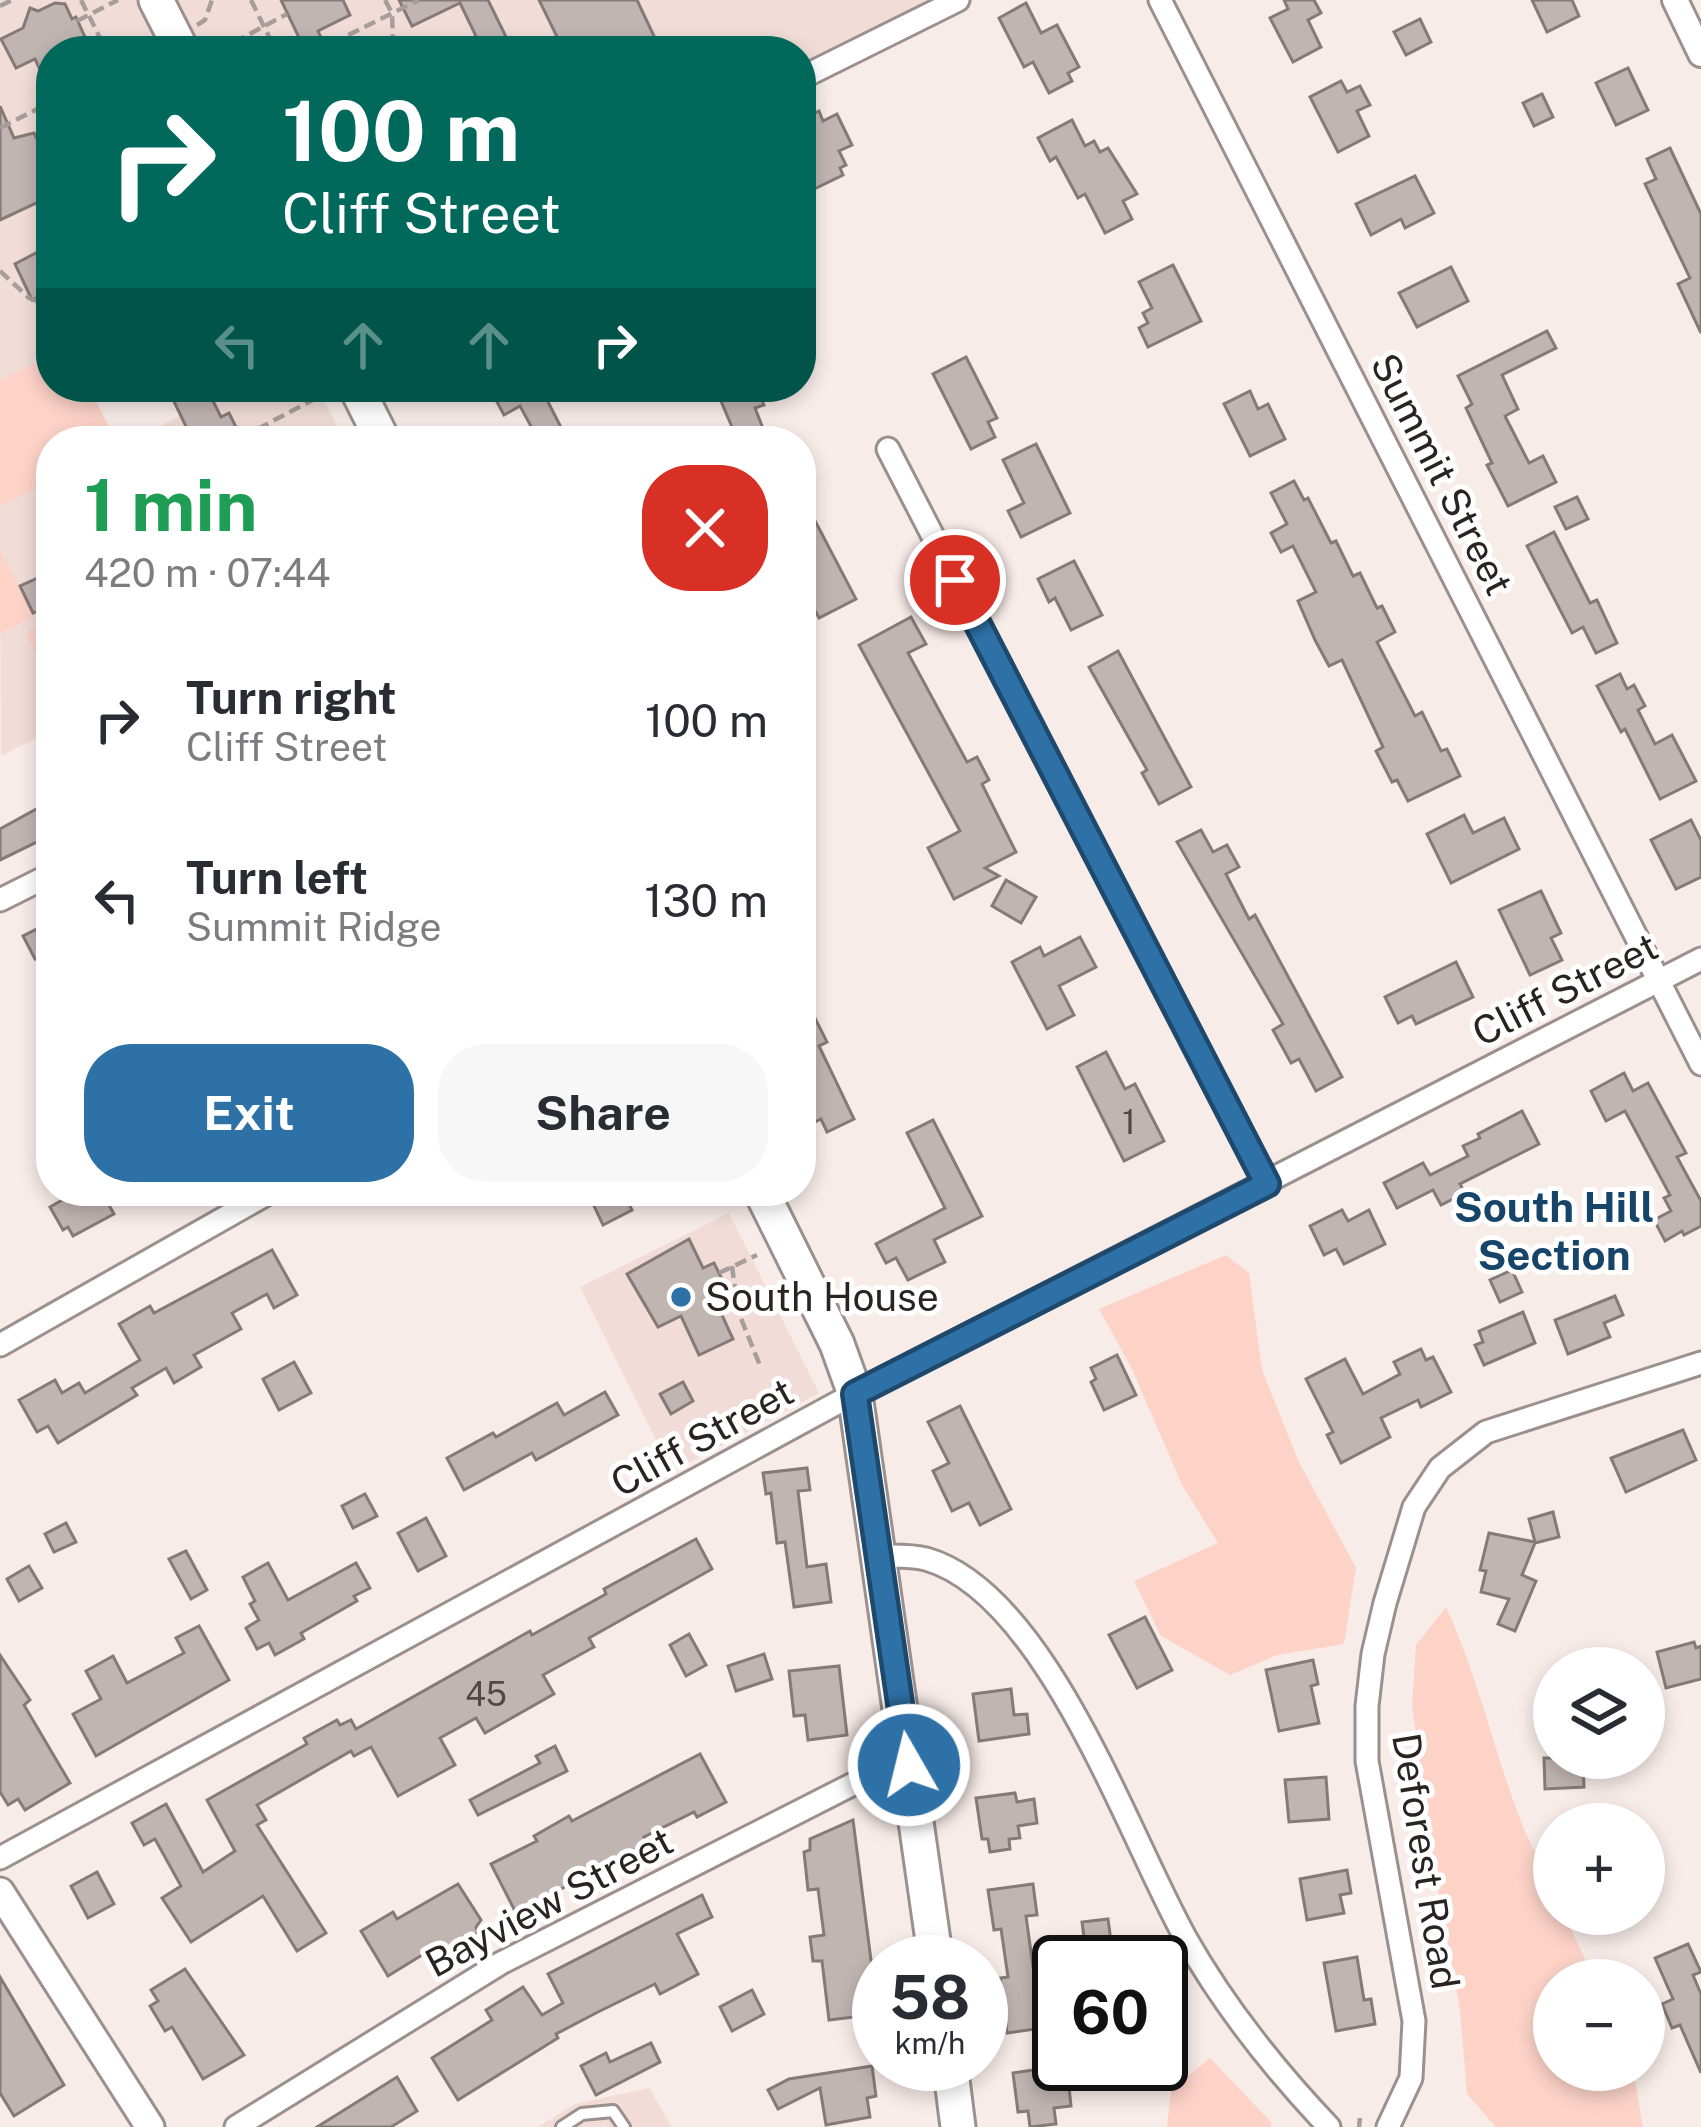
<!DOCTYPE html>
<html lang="en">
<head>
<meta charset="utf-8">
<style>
  :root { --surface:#fff; --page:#f7f7f7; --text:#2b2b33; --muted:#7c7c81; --accent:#2e71a7 }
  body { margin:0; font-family:"Public Sans",sans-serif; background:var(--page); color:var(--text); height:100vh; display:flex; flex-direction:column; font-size:45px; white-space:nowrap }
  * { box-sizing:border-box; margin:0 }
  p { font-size:39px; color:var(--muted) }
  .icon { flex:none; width:66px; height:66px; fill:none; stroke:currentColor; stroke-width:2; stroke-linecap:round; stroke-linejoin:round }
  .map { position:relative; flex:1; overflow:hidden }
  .side { position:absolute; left:36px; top:426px; width:780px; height:780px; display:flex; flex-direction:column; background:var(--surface); border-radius:48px; box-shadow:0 6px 18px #0003 }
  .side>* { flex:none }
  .banner { position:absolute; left:36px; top:36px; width:780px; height:366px; border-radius:48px; box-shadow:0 6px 18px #0003; background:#00695c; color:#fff; overflow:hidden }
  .fabs { position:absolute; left:1533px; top:1647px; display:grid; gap:24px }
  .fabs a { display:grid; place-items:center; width:132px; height:132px; border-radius:50%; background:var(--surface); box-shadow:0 6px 18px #0003; font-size:60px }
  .speed { position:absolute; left:852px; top:1935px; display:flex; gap:24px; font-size:60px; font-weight:700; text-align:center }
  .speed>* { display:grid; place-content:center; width:156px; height:156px; border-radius:50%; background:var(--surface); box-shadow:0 6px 18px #0003; line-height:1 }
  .speed small { font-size:30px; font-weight:400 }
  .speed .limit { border:6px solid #111; border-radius:18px; background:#fff; color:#111 }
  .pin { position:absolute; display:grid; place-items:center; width:102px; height:102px; color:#fff; margin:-51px; border:6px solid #fff; border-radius:50%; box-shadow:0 3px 12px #0007 }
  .me { position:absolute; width:132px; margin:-66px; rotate:352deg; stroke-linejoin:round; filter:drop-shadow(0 0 9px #0008) }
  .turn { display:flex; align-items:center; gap:42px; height:252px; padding:0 48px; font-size:54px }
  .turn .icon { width:156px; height:156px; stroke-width:2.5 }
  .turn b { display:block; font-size:84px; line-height:102px }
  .lanes { display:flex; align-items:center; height:114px; padding:0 48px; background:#0003; justify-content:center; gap:60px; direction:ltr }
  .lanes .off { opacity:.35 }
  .round { display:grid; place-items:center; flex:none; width:126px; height:126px; border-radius:48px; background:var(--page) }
  .headline { display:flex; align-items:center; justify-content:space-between; height:204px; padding:0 48px }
  h1 { font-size:72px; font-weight:700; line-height:90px; color:#1e9e55 }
  .button { display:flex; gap:24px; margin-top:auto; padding:24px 48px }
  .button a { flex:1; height:138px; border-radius:48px; background:var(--accent); color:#fff; font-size:48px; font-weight:700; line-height:138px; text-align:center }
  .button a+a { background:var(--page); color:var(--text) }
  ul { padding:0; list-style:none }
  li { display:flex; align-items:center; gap:36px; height:180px; padding:0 48px }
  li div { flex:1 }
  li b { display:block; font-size:45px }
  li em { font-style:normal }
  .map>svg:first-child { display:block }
  .built { fill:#f1dcd7 }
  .green { fill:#fdd3c8 }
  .building { fill:#c1b5b2; stroke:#857a77; stroke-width:3 }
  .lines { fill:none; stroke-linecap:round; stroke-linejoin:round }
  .service-casing { stroke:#9b908d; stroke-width:16 }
  .minor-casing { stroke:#9b908d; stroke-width:27 }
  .tertiary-casing { stroke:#9b908d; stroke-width:30 }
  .secondary-casing { stroke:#9b908d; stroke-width:33 }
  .primary-casing { stroke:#9b908d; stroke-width:39 }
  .path { stroke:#a79e9b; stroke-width:4.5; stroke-dasharray:12 6; stroke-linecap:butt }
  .service { stroke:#fff; stroke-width:10 }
  .minor { stroke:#fff; stroke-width:21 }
  .tertiary { stroke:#fff; stroke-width:24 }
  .secondary { stroke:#fff; stroke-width:27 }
  .primary { stroke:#fff; stroke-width:33 }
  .route-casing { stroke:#1e496d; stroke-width:30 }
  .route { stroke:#2e71a7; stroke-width:21 }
  .poi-dot { fill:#2e71a7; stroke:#fff; stroke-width:4.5 }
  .labels { text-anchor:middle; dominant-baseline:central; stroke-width:10; stroke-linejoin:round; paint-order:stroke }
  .number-label { font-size:33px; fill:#4f4847 }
  .street-label { font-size:39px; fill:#292423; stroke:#fff }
  .poi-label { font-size:39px; fill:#292423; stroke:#fff; text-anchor:start }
  .neighbourhood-label { font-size:42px; font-weight:bold; fill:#17456a; stroke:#fff }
</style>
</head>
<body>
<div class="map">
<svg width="1701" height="2127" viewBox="0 0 1701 2127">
  <rect width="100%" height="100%" fill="#f8ece8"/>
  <g class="built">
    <path d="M0,0H927L801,65V51H51V357L0,382Z"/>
    <path d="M238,387H330L320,393L345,441H130Z"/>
    <path d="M51,481V731L1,756L0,506Z"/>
    <path d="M729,1213L819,1393L672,1472L580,1287Z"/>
    <path d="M649,2088L672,2127H538L575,2104Z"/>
  </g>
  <g class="green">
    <path d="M51,355V387H89L116,441H51V481L0,507V380Z"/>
    <path d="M0,550L34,616L0,634Z"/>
    <path d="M51,620V673L47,675L26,633Z"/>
    <path d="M1226,1255L1249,1273L1262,1370L1298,1460L1356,1568L1344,1644L1277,1655L1230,1675L1161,1636L1134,1581L1218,1543L1182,1485L1131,1367L1099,1309Z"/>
    <path d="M1446,1607C1478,1676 1493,1748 1520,1819C1532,1851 1554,1880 1554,1914H1564L1595,1980H1554V2070H1633L1643,2127H1496L1467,2094L1460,2010L1432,1857L1412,1704L1416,1645Z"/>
    <path d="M1210,2058L1271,2122V2127H1167L1171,2090Z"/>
  </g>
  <g class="building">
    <path d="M281,0H343L350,15L318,31L322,40L304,48Z"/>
    <path d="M399,0H488L513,51H447L476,36L460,3L412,26Z"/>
    <path d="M539,0H637L661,51H564Z"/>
    <path d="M1284,0H1314L1321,13L1308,20L1321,47L1293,62L1270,18L1288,9Z"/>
    <path d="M1532,0H1572L1579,16L1547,32Z"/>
    <path d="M55,3L65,4L72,19L76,17L89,46L79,51H51V94L35,59L16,68L1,39L23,28L30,8L38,11Z"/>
    <path d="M1026,3L1041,33L1057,25L1079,67L1068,73L1072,81L1049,93L1033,62L1024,67L999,18Z"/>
    <path d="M1420,19L1431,42L1406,55L1394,32Z"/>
    <path d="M1628,68L1648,110L1616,125L1596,83Z"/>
    <path d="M1341,81L1347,92L1360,86L1370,105L1357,111L1369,136L1338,152L1310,97Z"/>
    <path d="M1542,94L1553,117L1534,126L1523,103Z"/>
    <path d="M0,106L14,138L34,133L38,141L45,138L51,150V196L0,220Z"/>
    <path d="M819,111L823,121L837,114L852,145L839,151L846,165L840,168L843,175L810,191L801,171V120Z"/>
    <path d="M1072,120L1085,146L1094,141L1100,152L1108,148L1137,194L1123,201L1132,219L1105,233L1085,194L1078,198L1056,157L1050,161L1038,138Z"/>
    <path d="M1670,148L1701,214V333L1678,284L1690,278L1645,184L1656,179L1647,159Z"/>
    <path d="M1415,176L1434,213L1405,228L1401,219L1371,235L1356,204Z"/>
    <path d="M51,245V291L32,300L15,264Z"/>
    <path d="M1173,265L1201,321L1148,347L1139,328L1148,323L1143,313L1152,308L1139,282Z"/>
    <path d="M1451,267L1468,301L1417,327L1399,293Z"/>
    <path d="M1547,331L1556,348L1502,375L1518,409L1505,416L1529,463L1543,456L1556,482L1508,506L1487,465L1492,463L1466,408L1472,404L1458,376Z"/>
    <path d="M966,357L997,418L988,422L995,437L971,449L933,374Z"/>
    <path d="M167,387H206L221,417L229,413L243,441H193Z"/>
    <path d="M489,387H557L544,394L568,441H539L520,406L504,415Z"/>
    <path d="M715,387H756L764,405L755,408L768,441H738Z"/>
    <path d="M1250,391L1258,409L1268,404L1285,439L1250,456L1224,404Z"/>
    <path d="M1036,444L1070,513L1021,537L1008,511L1024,503L1003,460Z"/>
    <path d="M1294,481L1304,500L1308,498L1331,543L1336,541L1353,576L1360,573L1377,608L1382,606L1395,632L1377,642L1415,716L1422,712L1441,751L1447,749L1460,776L1408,801L1397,780L1392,782L1376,751L1383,747L1342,660L1329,666L1315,640L1298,601L1316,592L1293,546L1281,552L1271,533L1287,524L1271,493Z"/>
    <path d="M801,494L856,599L819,618L801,584Z"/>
    <path d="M1577,497L1588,519L1566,529L1555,507Z"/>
    <path d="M1554,532L1590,603L1597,600L1617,643L1596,653L1583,627L1572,633L1527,546Z"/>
    <path d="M1074,561L1102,615L1071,630L1055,598L1049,602L1038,579Z"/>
    <path d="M51,572V605L33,613L20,586Z"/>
    <path d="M911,617L926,644L908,653L967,762L977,757L989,780L982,784L1016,852L985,868L999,876L954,899L928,848L960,831L859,645Z"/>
    <path d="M1118,651L1191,787L1159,804L1142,773L1147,770L1089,667Z"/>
    <path d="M1620,674L1627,689L1634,685L1645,706L1638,710L1655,744L1672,735L1696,781L1660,799L1625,729L1621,732L1597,686Z"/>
    <path d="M51,801V835L0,860V829Z"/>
    <path d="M1464,815L1473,833L1504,818L1519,849L1451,883L1427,834Z"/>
    <path d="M1691,820L1701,840V877L1676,889L1651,840Z"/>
    <path d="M1201,830L1213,852L1227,845L1239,867L1226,874L1249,919L1255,915L1342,1077L1316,1091L1299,1059L1291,1063L1273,1030L1283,1024L1177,842Z"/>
    <path d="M1006,880L1036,897L1021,923L992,906Z"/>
    <path d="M1541,891L1561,933L1551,938L1562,960L1530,975L1499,910Z"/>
    <path d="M51,922V951L35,959L23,936Z"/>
    <path d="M1080,937L1096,967L1059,986L1074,1015L1047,1029L1012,962L1040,947L1044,956Z"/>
    <path d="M1456,962L1473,997L1416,1024L1412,1016L1398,1023L1385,997Z"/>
    <path d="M801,990L827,1042L819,1046L854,1119L827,1132L821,1119L813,1123L801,1098Z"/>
    <path d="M1106,1052L1125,1089L1135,1084L1164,1141L1124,1161L1077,1067Z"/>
    <path d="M1624,1073L1633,1091L1648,1083L1686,1153L1677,1157L1701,1201V1226L1684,1235L1682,1231L1665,1241L1654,1220L1671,1211L1664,1198L1670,1195L1625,1111L1606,1121L1591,1091Z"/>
    <path d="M1522,1111L1539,1144L1460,1184L1465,1193L1441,1205L1433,1190L1397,1208L1384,1183L1423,1163L1430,1175L1468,1156L1463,1146L1480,1138L1478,1134Z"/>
    <path d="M933,1120L982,1216L934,1240L945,1262L908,1280L896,1258L886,1263L876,1244L945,1208L907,1133Z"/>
    <path d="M78,1191H101L114,1214L73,1236L68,1227L63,1230L50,1207Z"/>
    <path d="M587,1191H623L632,1210L603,1225Z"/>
    <path d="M1342,1210L1348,1221L1369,1210L1385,1244L1344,1264L1336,1249L1324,1255L1310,1226Z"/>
    <path d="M689,1239L703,1268L714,1263L725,1285L715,1290L719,1298L715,1300L733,1339L699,1355L681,1316L658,1327L627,1274Z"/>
    <path d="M272,1250L297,1295L274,1308L267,1294L232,1313L241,1329L194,1355L201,1367L174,1383L166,1368L132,1388L137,1395L58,1443L48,1426L37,1432L19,1400L55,1380L62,1393L79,1383L85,1393L140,1360L119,1324L150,1306L154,1313Z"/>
    <path d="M1512,1270L1522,1292L1500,1302L1490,1280Z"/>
    <path d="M1615,1296L1623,1315L1604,1323L1610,1337L1568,1354L1555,1320Z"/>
    <path d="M1523,1312L1535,1343L1484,1365L1475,1345L1483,1342L1479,1331Z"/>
    <path d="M1421,1349L1426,1360L1433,1357L1451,1392L1421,1407L1418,1400L1381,1418L1390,1437L1341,1463L1327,1435L1333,1432L1306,1379L1345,1359L1363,1394L1400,1374L1394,1362Z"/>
    <path d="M1117,1355L1136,1395L1104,1410L1091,1382L1096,1379L1091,1368Z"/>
    <path d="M294,1362L311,1393L279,1410L263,1379Z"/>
    <path d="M683,1382L693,1401L671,1414L660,1394Z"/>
    <path d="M605,1392L618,1415L536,1460L532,1453L464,1490L447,1458L493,1433L496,1437L557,1403L564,1415Z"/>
    <path d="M960,1406L1011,1509L980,1525L969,1503L952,1511L933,1471L949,1463L928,1422Z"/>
    <path d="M1683,1430L1696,1460L1626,1492L1611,1458Z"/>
    <path d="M807,1468L810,1490L798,1491L807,1567L826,1564L831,1602L794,1607L785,1542L777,1543L771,1493L766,1494L763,1473Z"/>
    <path d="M365,1494L377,1516L353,1528L342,1506Z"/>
    <path d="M1553,1512L1559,1537L1535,1543L1522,1575L1536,1581L1515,1631L1498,1624L1509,1599L1481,1592L1486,1571L1480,1570L1489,1533L1535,1542L1529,1519Z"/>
    <path d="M426,1518L446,1556L418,1571L398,1533Z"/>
    <path d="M66,1523L76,1542L54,1552L45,1534Z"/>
    <path d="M696,1539L712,1569L589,1638L594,1647L543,1675L554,1694L485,1733L476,1718L440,1738L455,1765L398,1796L371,1747L354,1756L351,1751L257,1805L266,1820L257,1825L326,1933L297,1951L263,1896L191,1942L162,1898L181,1886L155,1839L144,1845L132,1823L166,1804L203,1872L235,1851L207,1800L307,1744L304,1738L337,1720L340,1725L351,1720L356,1729L530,1631L532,1635L606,1594L604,1589Z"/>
    <path d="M186,1551L207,1590L191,1599L169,1559Z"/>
    <path d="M268,1563L288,1600L356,1563L370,1588L354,1596L357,1601L301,1633L304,1639L275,1655L269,1643L257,1649L246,1628L259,1620L250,1604L255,1601L243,1577Z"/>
    <path d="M29,1566L42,1588L19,1601L7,1579Z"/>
    <path d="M1145,1617L1172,1670L1137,1688L1109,1635Z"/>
    <path d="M199,1626L229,1680L96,1756L73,1714L101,1699L86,1671L113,1656L127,1683L184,1653L176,1638Z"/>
    <path d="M689,1634L706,1665L686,1676L670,1645Z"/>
    <path d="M1694,1642L1696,1648L1701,1646V1679L1666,1688L1657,1652Z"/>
    <path d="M764,1654L772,1679L736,1691L728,1666Z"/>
    <path d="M0,1655L30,1700L24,1705L70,1783L25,1810L18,1799L8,1805L0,1792Z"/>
    <path d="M1313,1660L1318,1684L1311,1686L1319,1723L1279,1731L1266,1670Z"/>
    <path d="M839,1666L847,1735L808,1740L805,1715L794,1716L789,1671Z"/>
    <path d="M1011,1689L1014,1715L1027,1714L1029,1734L979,1741L973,1694Z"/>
    <path d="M555,1746L567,1771L478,1815L470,1800L540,1763L536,1756Z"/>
    <path d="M700,1754L726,1802L697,1817L694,1812L644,1837L647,1843L516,1913L491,1864L537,1841L534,1836L569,1816L572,1821Z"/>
    <path d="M1544,1758H1583L1584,1787L1545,1789Z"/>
    <path d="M1326,1777L1329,1819L1289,1822L1285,1780Z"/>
    <path d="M1015,1793L1017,1802L1034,1799L1037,1823L1018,1826L1020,1838L1009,1839L1010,1849L990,1852L988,1839H982L976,1798Z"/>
    <path d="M853,1820L877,2007L861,2009L862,2016L829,2020L822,1961H813L810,1937L824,1935L818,1889L808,1890L804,1852L810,1850V1839Z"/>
    <path d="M1347,1870L1351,1893L1340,1895L1344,1913L1307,1920L1300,1879Z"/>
    <path d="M97,1872L114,1904L88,1918L71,1886Z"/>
    <path d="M458,1884L481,1920L476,1927L478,1933L445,1951L440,1944L388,1976L361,1931L393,1912L397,1919Z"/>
    <path d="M1033,1884L1037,1915L1026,1916L1034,1974L1048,1972L1050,1985L1059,1984V2011L1047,2012L1049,2027L1007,2033L1000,1978L1008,1977L1001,1929L994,1930L988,1890Z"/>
    <path d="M702,1895L712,1917L677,1934L698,1974L660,1994L655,1984L598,2012L556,2034L558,2038L458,2100L432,2058L492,2020L486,2010L523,1987L542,2015L563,2003L548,1974Z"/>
    <path d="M1108,1919L1111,1941L1085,1945L1082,1922Z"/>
    <path d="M1688,1944L1701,1972L1693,1975L1701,1994V2073L1680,2025L1672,2028L1662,2004L1673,1999L1655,1958Z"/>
    <path d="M1357,1957L1364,2000L1371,1999L1375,2024L1336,2031L1324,1963Z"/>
    <path d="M185,1969L244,2055L203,2079L172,2027L165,2031L150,2006L158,2001L151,1990Z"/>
    <path d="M0,1977L64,2085L14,2116L0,2093Z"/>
    <path d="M752,1990L764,2014L732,2031L720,2007Z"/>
    <path d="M651,2043L660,2062L596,2095L581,2066L606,2053L610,2062Z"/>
    <path d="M872,2066L876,2096L867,2098L870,2117L826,2125L820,2088L778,2109L768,2090L789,2079Z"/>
    <path d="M1047,2068L1050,2089L1069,2087L1071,2106L1054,2108L1056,2124L1030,2127L1028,2111L1018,2112L1013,2073Z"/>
    <path d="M397,2077L417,2111L391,2127H317Z"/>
  </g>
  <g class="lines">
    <g class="service-casing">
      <path id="service" d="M562,2127L582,2114L613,2111L624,2127"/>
    </g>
    <g class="minor-casing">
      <g id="minor">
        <path d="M1160,0L1701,1064"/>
        <path d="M801,78L958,0"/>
        <path d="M888,449L1267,1184"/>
        <path d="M0,900L46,877"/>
        <path d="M0,1345L272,1191"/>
        <path d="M880,1556C895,1556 911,1555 926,1559C1046,1593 1128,1835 1185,1937C1225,2008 1274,2069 1329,2127"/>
        <path d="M0,1858L872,1384L1701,959"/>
        <path d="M236,2127L501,1963L867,1777L909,1765"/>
        <path d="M1388,2127L1411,2078L1414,2021L1367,1761V1706L1373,1654L1385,1603L1414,1507L1440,1468L1486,1432L1701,1363"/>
      </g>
    </g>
    <g class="tertiary-casing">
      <path id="tertiary" d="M1675,0L1701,54"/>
    </g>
    <g class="secondary-casing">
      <path id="secondary" d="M0,1892L150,2127"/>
    </g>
    <g class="primary-casing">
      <g id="primary">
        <path d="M156,0L182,51"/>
        <path d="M356,387L383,441"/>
        <path d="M761,1191L837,1344L855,1394L936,1962"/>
        <path d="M950,2064L958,2127"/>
      </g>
    </g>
    <g class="path">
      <path d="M81,0L100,38L97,51"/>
      <path d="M251,0L276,51"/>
      <path d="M385,0L392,13L393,41"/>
      <path d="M0,6L12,0"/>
      <path d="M77,21L118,0"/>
      <path d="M197,25L205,20L212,0"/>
      <path d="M218,51L287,14"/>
      <path d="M316,51L419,0"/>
      <path d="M0,128L51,102"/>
      <path d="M0,271L29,298L51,306"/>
      <path d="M255,441L250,433L324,394"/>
      <path d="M732,1266L738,1311L761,1368"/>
      <path d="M719,1273L757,1255"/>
      <path d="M1359,2127L1360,2118"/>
    </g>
    <use href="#service" class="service"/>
    <use href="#minor" class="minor"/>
    <use href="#tertiary" class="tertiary"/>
    <use href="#secondary" class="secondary"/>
    <use href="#primary" class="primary"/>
  </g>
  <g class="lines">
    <g class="route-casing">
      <path id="route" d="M909,1765L855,1394L1267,1184L955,580"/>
    </g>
    <use href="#route" class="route"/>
  </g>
  <circle class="poi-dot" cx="681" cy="1297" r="12"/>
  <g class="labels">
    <g class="number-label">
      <text x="1129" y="1122">1</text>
      <text x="486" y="1694">45</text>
    </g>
    <g class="street-label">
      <text transform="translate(1442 474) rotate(63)">Summit Street</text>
      <text transform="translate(1565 989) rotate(-27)">Cliff Street</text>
      <text transform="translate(702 1437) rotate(-29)">Cliff Street</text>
      <text transform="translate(1426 1861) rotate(81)">Deforest Road</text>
      <text transform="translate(549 1902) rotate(-28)">Bayview Street</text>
    </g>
    <g class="poi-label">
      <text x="705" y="1297">South House</text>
    </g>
    <g class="neighbourhood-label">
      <text x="1554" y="1206">South Hill<tspan x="1554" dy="48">Section</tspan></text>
    </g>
  </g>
</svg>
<div class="fabs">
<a><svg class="icon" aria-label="layers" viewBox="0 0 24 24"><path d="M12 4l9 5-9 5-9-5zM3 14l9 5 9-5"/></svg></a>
<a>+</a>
<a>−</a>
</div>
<div class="speed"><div>58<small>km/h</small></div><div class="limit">60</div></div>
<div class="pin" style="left:955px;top:580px;background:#d93025"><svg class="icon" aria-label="arrive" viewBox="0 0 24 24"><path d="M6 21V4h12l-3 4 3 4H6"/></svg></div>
<svg class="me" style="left:909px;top:1765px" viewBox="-20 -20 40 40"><circle r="17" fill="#2e71a7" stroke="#fff" stroke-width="3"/><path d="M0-11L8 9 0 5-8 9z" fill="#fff"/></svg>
<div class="banner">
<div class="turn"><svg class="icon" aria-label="right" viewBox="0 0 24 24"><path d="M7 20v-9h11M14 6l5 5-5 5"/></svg><div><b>100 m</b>Cliff Street</div></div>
<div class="lanes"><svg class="icon off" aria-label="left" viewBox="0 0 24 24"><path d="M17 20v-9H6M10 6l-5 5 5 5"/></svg><svg class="icon off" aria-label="ahead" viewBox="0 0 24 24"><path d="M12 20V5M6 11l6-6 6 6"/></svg><svg class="icon off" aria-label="ahead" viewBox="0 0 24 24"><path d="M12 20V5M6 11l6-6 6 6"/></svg><svg class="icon" aria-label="right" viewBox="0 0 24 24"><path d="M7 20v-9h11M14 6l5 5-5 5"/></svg></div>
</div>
<section class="side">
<div class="headline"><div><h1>1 min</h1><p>420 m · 07:44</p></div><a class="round" style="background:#d93025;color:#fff"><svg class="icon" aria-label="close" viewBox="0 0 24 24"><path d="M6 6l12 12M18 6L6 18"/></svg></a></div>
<ul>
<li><svg class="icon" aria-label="right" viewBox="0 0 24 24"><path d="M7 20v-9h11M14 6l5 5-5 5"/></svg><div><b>Turn right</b><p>Cliff Street</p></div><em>100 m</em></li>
<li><svg class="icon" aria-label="left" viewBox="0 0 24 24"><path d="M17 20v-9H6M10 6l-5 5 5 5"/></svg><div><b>Turn left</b><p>Summit Ridge</p></div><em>130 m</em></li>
</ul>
<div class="button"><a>Exit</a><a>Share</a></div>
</section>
</div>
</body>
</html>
